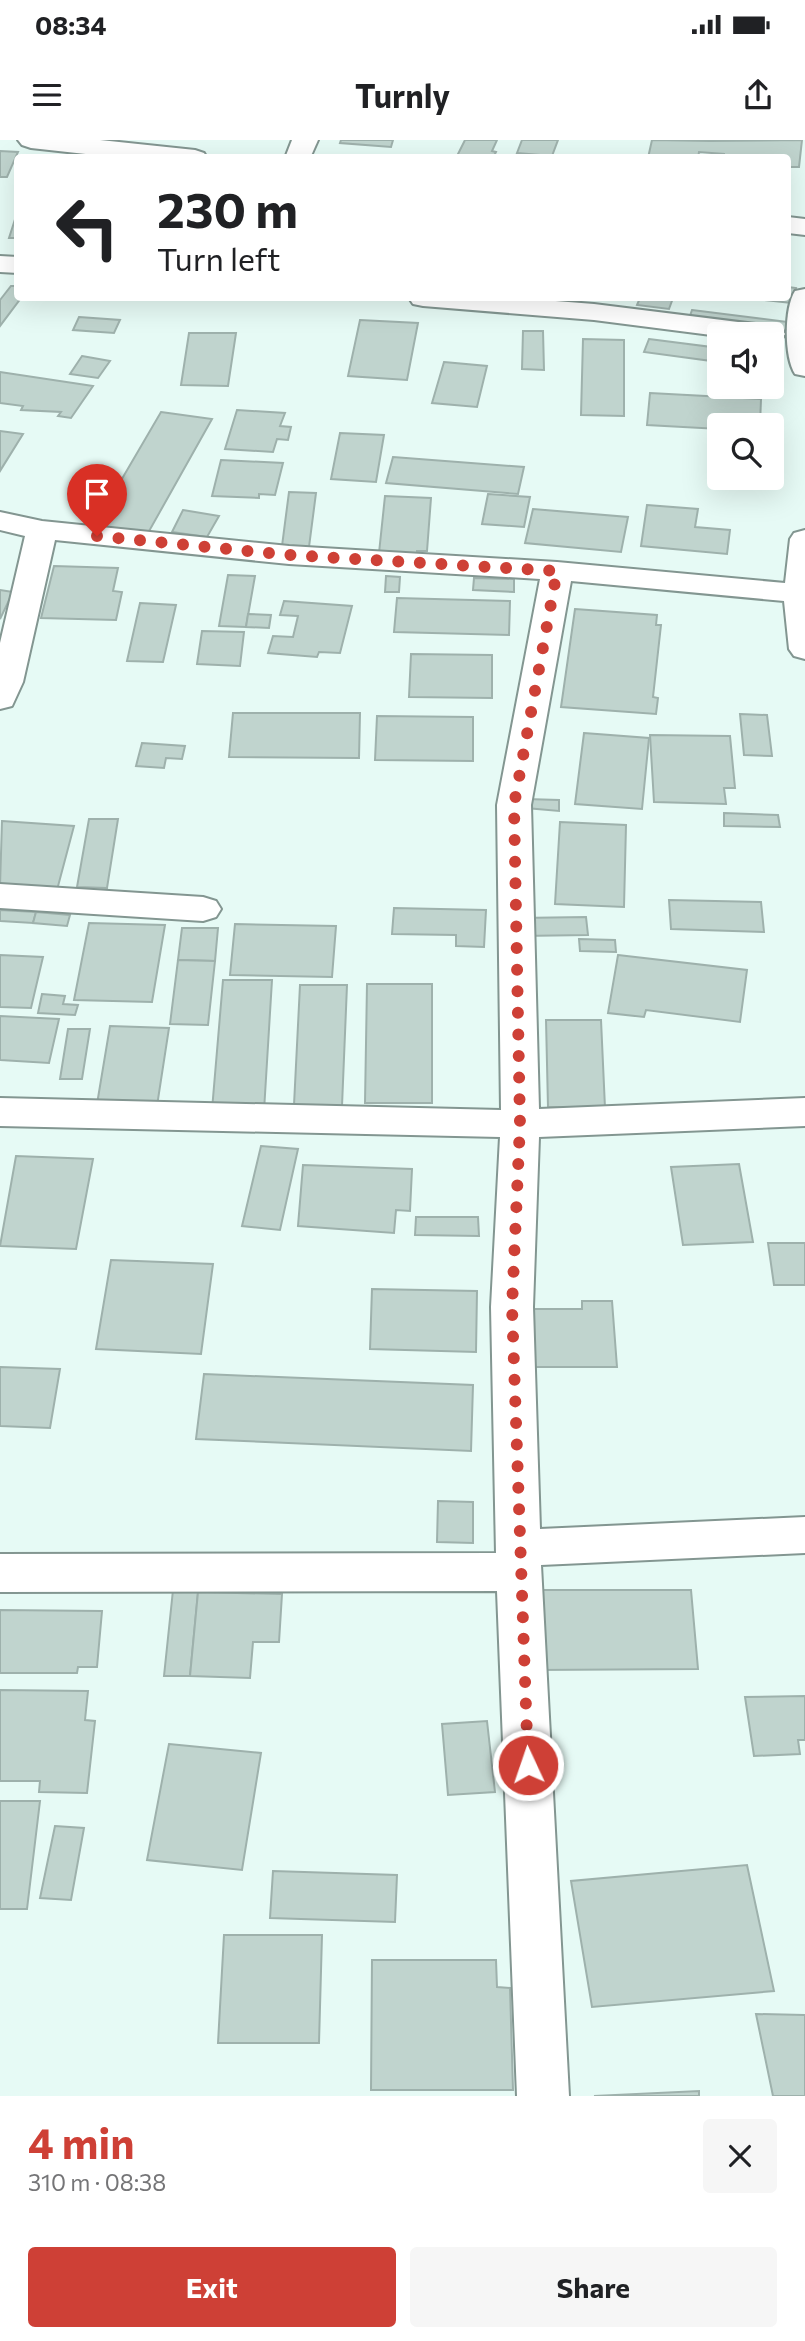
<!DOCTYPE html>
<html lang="en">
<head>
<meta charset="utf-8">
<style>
  :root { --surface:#fff; --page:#f6f6f6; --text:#202124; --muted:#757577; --accent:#ce4036 }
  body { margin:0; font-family:Commissioner,sans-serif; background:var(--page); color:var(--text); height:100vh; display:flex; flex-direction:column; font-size:26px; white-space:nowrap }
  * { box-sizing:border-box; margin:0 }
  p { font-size:23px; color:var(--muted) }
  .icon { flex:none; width:38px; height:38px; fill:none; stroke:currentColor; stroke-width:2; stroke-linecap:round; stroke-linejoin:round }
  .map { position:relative; height:1956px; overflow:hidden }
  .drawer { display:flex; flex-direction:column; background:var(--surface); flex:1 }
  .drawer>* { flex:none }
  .top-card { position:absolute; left:14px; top:14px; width:777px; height:147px; border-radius:7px; box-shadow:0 7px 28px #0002; background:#fff; color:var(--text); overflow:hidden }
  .controls { position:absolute; left:707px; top:182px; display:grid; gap:14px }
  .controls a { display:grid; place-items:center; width:77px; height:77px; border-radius:7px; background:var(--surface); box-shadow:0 7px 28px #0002; font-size:35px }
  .pin { position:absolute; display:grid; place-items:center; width:60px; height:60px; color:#fff; margin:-72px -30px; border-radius:50% 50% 50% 0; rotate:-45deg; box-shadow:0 0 7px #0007 }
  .pin .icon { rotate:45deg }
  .me { position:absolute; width:77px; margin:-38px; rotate:357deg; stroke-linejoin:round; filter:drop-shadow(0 0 5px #0008) }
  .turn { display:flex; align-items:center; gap:24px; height:147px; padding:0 28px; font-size:32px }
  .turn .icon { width:91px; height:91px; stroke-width:2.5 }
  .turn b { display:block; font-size:49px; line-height:60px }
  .round { display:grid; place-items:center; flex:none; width:74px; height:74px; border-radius:7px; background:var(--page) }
  .head { display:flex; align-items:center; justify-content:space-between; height:119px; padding:0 28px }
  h1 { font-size:42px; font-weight:700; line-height:52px; color:var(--accent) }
  .action { display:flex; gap:14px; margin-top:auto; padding:14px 28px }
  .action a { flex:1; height:80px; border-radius:7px; background:var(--accent); color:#fff; font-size:28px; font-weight:700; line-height:80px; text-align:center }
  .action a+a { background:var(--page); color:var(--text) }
  .status { display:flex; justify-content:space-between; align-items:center; height:49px; padding:0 35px; background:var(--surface); direction:ltr }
  .status svg { height:19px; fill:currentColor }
  header { display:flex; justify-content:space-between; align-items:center; height:91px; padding:0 28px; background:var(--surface); font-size:32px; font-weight:700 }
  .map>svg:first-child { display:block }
  .building { fill:#c0d4ce; stroke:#9eb1ac; stroke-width:2 }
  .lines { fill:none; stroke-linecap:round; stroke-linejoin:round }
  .minor-casing { stroke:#839691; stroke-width:4 }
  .minor { fill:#fff; fill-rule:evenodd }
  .route { stroke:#ce4036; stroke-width:12; stroke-dasharray:0 21.6 }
</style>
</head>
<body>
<div class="status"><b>08:34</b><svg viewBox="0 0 49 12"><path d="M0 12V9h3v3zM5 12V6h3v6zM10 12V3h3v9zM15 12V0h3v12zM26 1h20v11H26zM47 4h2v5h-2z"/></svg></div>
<header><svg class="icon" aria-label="menu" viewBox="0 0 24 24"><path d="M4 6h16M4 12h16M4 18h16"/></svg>Turnly<svg class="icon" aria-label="share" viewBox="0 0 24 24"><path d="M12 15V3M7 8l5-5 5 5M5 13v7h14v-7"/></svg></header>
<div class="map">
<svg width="805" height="1956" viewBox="0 0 805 1956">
  <rect width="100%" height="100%" fill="#e6faf5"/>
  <g class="building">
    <path d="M341,0H393L391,7L340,3Z"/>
    <path d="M465,0H497L492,11L496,12L493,18H456Z"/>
    <path d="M522,0H558L552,16L517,13Z"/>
    <path d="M652,0L710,1L802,0L799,27H788V18H724V14L699,12L698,18H648Z"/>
    <path d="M0,11L18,12L7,37H0Z"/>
    <path d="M18,70V98H9Z"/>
    <path d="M11,146H18V158H21L0,186V160Z"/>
    <path d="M788,147L796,148L791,163L748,158H788Z"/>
    <path d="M640,158H673L669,169L637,165Z"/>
    <path d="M692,170L788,182L785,191L689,179Z"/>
    <path d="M79,177L120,180L114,193L73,190Z"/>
    <path d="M360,180L418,183L407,240L348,236Z"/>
    <path d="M523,191H543L544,230L522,229Z"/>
    <path d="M189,193H236L228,246L181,245Z"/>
    <path d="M583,199L624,200V276L581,275Z"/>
    <path d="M649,199L719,208V222L644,212Z"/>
    <path d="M82,216L110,221L98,238L70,234Z"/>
    <path d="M444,222L487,226L477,267L432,263Z"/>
    <path d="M0,232L93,246L71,278L58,276L61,272L21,270L23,266L0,263Z"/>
    <path d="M650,253L761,259L760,285H719V289L647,285Z"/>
    <path d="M237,270L285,273L280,286L291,287L288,300L277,299L273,312L225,309Z"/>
    <path d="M161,272L212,279L148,393L95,385Z"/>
    <path d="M0,291L23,294L0,331Z"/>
    <path d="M340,293L384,295L376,342L331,339Z"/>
    <path d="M393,317L524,327L518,354L386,343Z"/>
    <path d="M221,320L283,323L275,355L259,354V358L212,356Z"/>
    <path d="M289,352L316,353L309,407L282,406Z"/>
    <path d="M488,354L530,357L524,387L482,384Z"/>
    <path d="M385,356L431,358L427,411H417V415L379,413Z"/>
    <path d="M647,365L698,369L695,387L730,390L727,414L641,406Z"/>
    <path d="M533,369L628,377L621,412L525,403Z"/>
    <path d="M183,370L219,376L207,397L172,392Z"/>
    <path d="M54,426L118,428L113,451L122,452L116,480L41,478Z"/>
    <path d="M228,435L255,436L246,487L219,486Z"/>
    <path d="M386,436L400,437L399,452H385Z"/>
    <path d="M474,438L514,439V452L473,450Z"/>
    <path d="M0,450L13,452L0,479Z"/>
    <path d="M397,458L510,461L509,495L394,492Z"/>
    <path d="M284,461L352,466L340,513L319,512L317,517L268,513L273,496L293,497L298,476L280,475Z"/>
    <path d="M140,463L176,465L163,522L127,521Z"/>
    <path d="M575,469L657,475L656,485H661L653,557L658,558L656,574L561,567Z"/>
    <path d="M248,474L271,475L269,488L246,487Z"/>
    <path d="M202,491L244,492L240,526L197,524Z"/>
    <path d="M411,514L492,515V558L409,557Z"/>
    <path d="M233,573H360L359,618L229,617Z"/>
    <path d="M740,574L767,575L772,616L744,615Z"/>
    <path d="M377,576L473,577V621L375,620Z"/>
    <path d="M584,593L649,598L642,669L575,664Z"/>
    <path d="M650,595L730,596L735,648H724L726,664L654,662Z"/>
    <path d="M142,603L185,606L182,619L166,618L164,628L136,626Z"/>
    <path d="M526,659L559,660V671L526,668Z"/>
    <path d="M724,673L778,675L780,687L724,686Z"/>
    <path d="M89,679H118L107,748L77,747Z"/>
    <path d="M2,681L74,686L57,750L0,746Z"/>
    <path d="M560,682L626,685L624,767L555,764Z"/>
    <path d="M669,760L761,762L764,792L671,789Z"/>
    <path d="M394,768L486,770L484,807L456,806V795L392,794Z"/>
    <path d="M0,770L36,772L33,783L0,781Z"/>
    <path d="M36,772L70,775L67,786L33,783Z"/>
    <path d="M586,777L588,795L520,796L518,778Z"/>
    <path d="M89,783L165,785L152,862L74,860Z"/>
    <path d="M235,784L336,786L332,837L230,835Z"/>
    <path d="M182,788H218L215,821L178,820Z"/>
    <path d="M579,799L615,800L616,812L580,811Z"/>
    <path d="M0,815L43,817L31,868L0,867Z"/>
    <path d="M618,815L747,830L740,882L646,870L644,877L608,873Z"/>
    <path d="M178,820L215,821L208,885L170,884Z"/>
    <path d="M223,840H272L264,971L212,970Z"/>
    <path d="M367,844H432V963H365Z"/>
    <path d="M300,845H347L342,966L294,965Z"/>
    <path d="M42,854L65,856L63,864L78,865L75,875L38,873Z"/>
    <path d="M0,876L59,879L49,923L0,920Z"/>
    <path d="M546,880H601L605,968L548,967Z"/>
    <path d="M110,886L169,888L157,966L97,964Z"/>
    <path d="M68,889H90L82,939H60Z"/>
    <path d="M261,1006L298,1009L280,1090L242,1086Z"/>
    <path d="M16,1016L93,1019L76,1109L0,1106Z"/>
    <path d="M739,1024L753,1102L683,1105L671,1027Z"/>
    <path d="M303,1025L412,1029L410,1071L396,1070L394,1093L298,1086Z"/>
    <path d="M416,1077H478L479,1096L415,1095Z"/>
    <path d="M768,1103H805V1145H774Z"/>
    <path d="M111,1120L213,1124L201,1214L96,1209Z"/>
    <path d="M372,1149L477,1151L476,1212L370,1209Z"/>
    <path d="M582,1161H612L617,1227H534L531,1169H582Z"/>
    <path d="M0,1227L60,1229L50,1288L0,1286Z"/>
    <path d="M204,1234L473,1245L471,1311L196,1299Z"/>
    <path d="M438,1361L473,1362V1403L437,1402Z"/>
    <path d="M173,1450L198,1452L190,1536H164Z"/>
    <path d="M533,1450H691L698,1529L536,1530Z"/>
    <path d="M198,1452L282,1454L279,1502H253L250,1538L190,1536Z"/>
    <path d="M0,1470L102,1471L97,1527H78L77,1533H0Z"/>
    <path d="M0,1550L88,1551L85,1580L95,1581L87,1653L39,1652L40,1641H0Z"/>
    <path d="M805,1556V1600H798L800,1614L754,1616L745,1557Z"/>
    <path d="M487,1581L495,1652L448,1655L442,1584Z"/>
    <path d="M169,1604L261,1613L242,1730L147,1720Z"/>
    <path d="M0,1661H40L27,1769H0Z"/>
    <path d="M55,1686L84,1688L71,1760L40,1758Z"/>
    <path d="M747,1725L774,1851L592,1867L571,1741Z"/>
    <path d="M273,1731L397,1735L395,1782L270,1778Z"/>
    <path d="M224,1795H322L319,1903H218Z"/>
    <path d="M372,1820H496L497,1847L510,1848L513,1950H371Z"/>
    <path d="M756,1874L805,1875V1956H773Z"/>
    <path d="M699,1951V1956H594Z"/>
  </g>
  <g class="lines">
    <g class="minor-casing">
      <g id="minor">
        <path d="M18,0H100L195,10L204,13L207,18H122L31,8L22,5Z"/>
        <path d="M292,0H318L310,18H285Z"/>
        <path d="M788,77L805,79V95L788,93Z"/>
        <path d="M0,116L18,117V133L0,132Z"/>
        <path d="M805,149V236L795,234C784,217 784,168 795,151Z"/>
        <path d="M409,158H517L594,164L771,186L781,188L785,194L781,200L772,202V194L719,196L594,180L423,166L413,164Z"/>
        <path d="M0,372L42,381L289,406L557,422L785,443L790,399L794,393L805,390V519L794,516L789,509L784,461L571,441L531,665L539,969L805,958V986L539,997L533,1167L540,1389L805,1377V1413L541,1425L569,1956H517L497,1451L0,1452V1414L496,1413L491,1167L500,997L0,986V958L501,970L497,665L540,439L289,424L55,400L23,542L12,566L0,569V503L25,396L0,390Z"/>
        <path d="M0,744L203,757L216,761L221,769L216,777L203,781L0,768Z"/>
      </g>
    </g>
    <use href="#minor" class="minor"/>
  </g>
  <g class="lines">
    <path class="route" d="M97,396L289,415L557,431L514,665L520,984L512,1167L528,1625"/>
  </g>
</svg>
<div class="controls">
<a><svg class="icon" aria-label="sound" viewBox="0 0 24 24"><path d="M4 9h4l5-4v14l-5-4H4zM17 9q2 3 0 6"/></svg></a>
<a><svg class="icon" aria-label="search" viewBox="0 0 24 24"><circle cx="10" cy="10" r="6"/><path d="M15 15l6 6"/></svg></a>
</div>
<div class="pin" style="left:97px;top:396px;background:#d93025"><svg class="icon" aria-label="arrive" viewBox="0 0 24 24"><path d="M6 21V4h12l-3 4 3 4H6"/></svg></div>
<svg class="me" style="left:528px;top:1625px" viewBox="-20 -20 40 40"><circle r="17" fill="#ce4036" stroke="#fff" stroke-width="3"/><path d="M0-11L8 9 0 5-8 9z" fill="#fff"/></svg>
<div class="top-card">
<div class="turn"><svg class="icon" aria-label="left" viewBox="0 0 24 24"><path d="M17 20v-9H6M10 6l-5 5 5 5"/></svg><div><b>230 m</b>Turn left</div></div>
</div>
</div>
<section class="drawer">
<div class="head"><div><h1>4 min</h1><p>310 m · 08:38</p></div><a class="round"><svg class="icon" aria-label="close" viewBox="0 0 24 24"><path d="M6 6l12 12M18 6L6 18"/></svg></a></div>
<div class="action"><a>Exit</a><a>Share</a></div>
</section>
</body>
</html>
